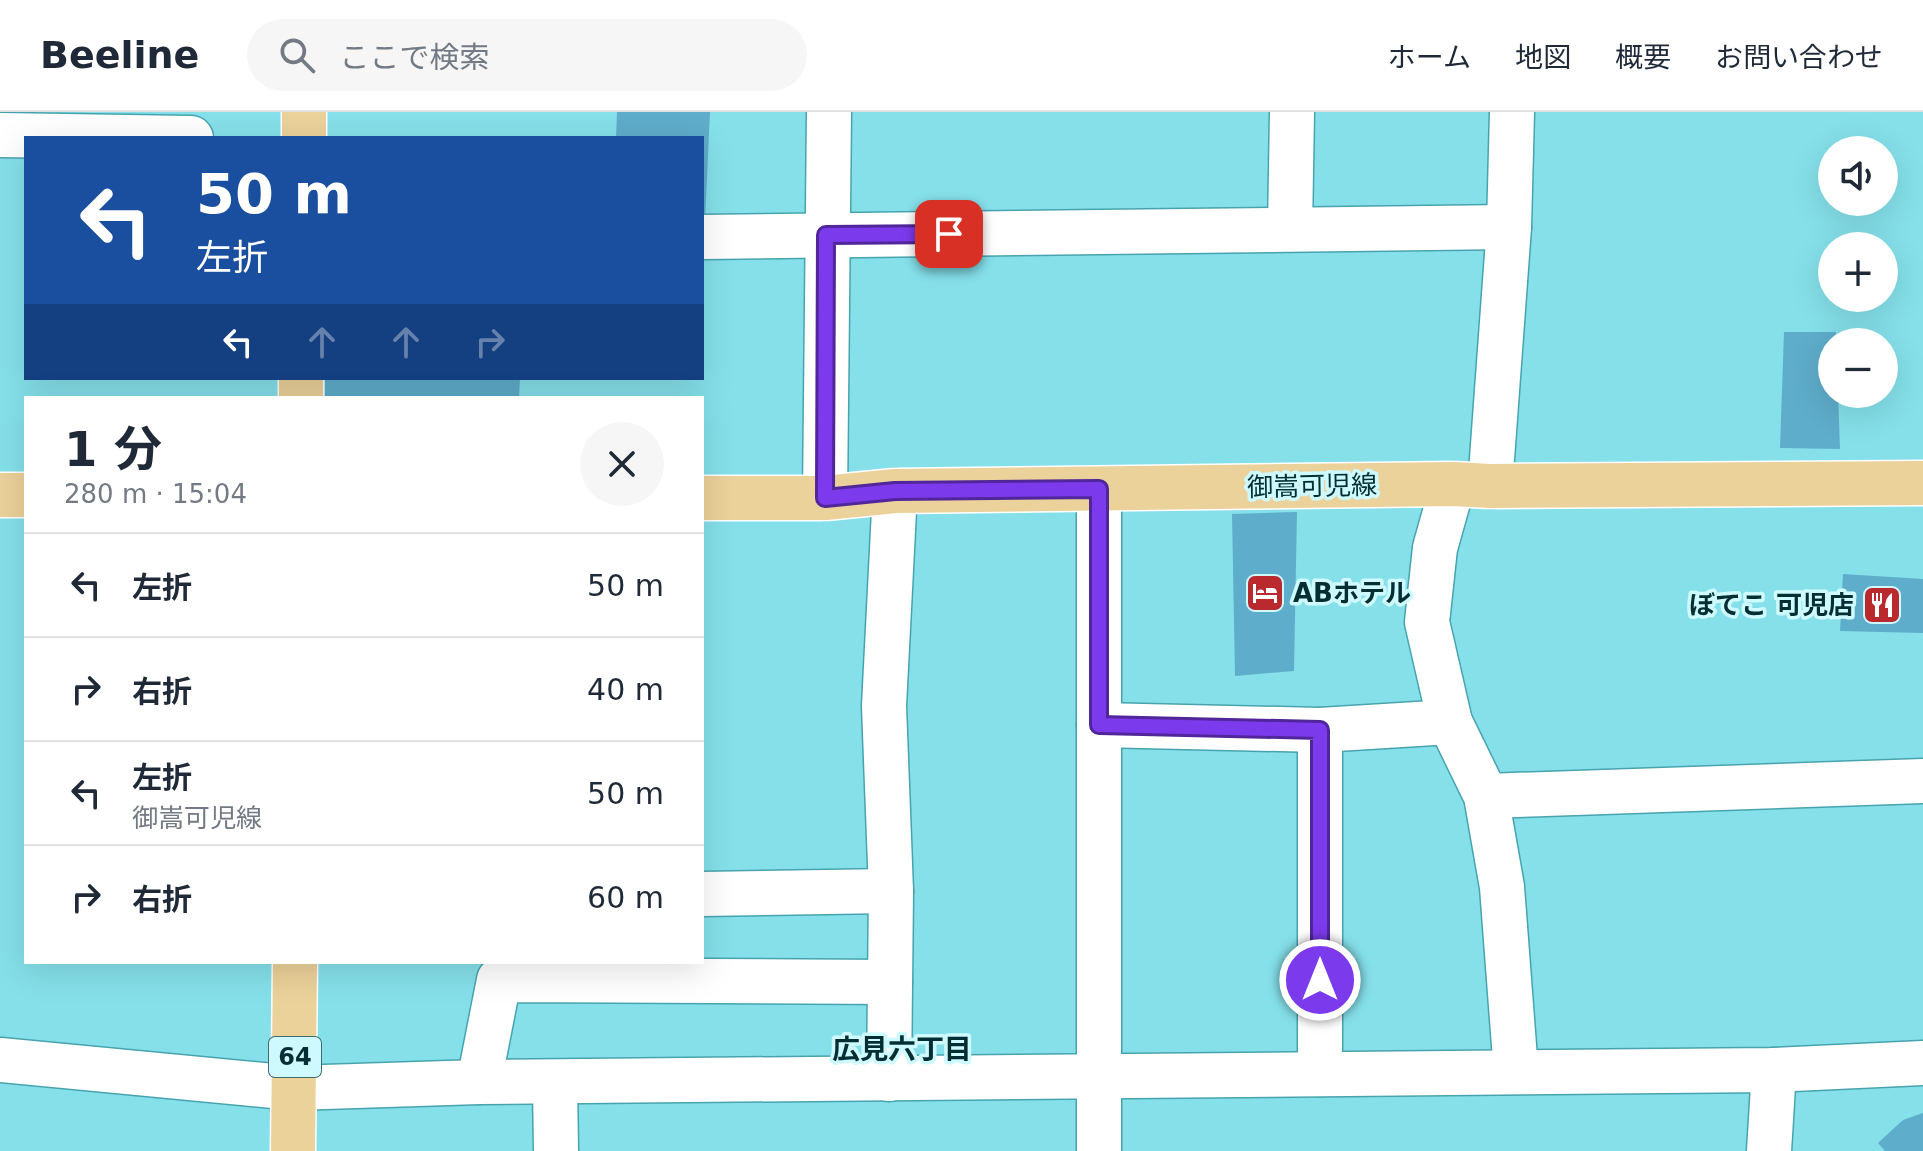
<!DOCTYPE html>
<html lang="ja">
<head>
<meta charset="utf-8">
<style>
  :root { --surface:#fff; --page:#f6f6f7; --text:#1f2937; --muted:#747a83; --line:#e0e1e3 }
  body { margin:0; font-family:"DejaVu Sans","Noto Sans JP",sans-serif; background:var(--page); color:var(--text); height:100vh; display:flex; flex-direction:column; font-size:30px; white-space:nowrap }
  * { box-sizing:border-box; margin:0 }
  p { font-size:26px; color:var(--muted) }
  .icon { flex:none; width:44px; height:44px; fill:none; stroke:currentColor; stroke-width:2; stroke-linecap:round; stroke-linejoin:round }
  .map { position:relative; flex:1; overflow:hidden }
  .drawer { position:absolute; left:24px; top:284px; width:680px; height:568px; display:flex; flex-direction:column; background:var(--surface); border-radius:0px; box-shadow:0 8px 32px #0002 }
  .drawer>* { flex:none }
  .hud { position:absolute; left:24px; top:24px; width:680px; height:244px; border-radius:0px; box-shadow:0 8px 32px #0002; background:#1a4fa0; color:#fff; overflow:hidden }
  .controls { position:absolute; left:1818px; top:24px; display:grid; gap:16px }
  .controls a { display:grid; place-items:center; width:80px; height:80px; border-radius:50%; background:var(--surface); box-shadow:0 8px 32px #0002; font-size:40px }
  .pin { position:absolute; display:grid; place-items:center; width:68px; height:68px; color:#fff; margin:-34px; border-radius:16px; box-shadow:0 4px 12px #0006 }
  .me { position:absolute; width:88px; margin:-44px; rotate:0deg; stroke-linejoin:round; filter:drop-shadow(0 0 6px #0008) }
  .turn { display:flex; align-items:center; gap:28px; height:168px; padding:0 40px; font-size:36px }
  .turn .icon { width:104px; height:104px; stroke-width:2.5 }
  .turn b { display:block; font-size:56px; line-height:68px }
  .lanes { display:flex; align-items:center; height:76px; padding:0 40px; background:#0003; justify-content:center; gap:40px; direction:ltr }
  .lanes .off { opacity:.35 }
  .round { display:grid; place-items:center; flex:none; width:84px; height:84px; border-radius:42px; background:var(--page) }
  .overview { display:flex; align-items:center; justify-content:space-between; height:136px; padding:0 40px }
  h1 { font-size:48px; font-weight:700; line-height:60px }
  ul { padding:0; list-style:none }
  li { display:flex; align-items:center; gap:24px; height:104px; padding:0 40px; border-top:2px solid var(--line) }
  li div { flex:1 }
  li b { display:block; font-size:30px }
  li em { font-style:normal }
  header { display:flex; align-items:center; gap:48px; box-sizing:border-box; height:112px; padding:0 40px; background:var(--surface); border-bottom:2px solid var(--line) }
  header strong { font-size:38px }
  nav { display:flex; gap:44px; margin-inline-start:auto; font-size:28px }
  .search { width:560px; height:72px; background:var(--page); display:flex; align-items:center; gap:20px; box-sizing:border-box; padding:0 28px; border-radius:44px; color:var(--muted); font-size:30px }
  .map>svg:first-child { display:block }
  .building { fill:#5eadcb }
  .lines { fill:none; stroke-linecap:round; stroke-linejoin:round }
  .minor-casing { stroke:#47a4ae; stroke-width:47 }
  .major-casing { stroke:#fff; stroke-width:47 }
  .minor { stroke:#fff; stroke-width:44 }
  .major { stroke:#ebd19a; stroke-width:44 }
  .route-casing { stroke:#51269a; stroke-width:20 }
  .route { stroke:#7c3aed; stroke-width:14 }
  .labels { text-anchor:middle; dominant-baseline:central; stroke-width:7; stroke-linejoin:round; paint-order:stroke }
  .shield { fill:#cef9fe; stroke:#416b6f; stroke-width:2 }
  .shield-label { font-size:24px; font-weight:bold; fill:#042e32 }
  .street-label { font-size:26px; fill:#042e32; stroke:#cef9fe }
  .poi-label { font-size:26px; font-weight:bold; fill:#042e32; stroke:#cef9fe; text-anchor:start }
  .neighbourhood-label { font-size:28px; font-weight:bold; fill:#042e32; stroke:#cef9fe }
</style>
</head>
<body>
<header>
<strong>Beeline</strong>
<div class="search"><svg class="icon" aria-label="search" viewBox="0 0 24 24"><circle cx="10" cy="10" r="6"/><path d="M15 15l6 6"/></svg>ここで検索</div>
<nav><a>ホーム</a><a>地図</a><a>概要</a><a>お問い合わせ</a></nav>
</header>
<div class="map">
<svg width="1923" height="1039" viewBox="0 0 1923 1039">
  <rect width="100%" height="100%" fill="#85e0ea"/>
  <g class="building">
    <path d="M617,0H710L705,109L702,108V26H616Z"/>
    <path d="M1784,220H1836V230H1832V282H1838L1840,337L1780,336Z"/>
    <path d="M325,266H520L519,286H325Z"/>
    <path d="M1297,400L1294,559L1235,564L1232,402Z"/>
    <path d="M1843,462L1923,467V521L1840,519Z"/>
    <path d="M1923,1001V1039H1885L1878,1031L1903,1008Z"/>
  </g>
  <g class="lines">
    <g class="minor-casing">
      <g id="minor">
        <path d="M0,23L191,26"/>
        <path d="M1290,117L1292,0"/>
        <path d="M702,125L1509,115"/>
        <path d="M1453,372L1435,436L1427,510L1450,610L1486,684L1502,775L1516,960"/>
        <path d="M1490,374L1509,115L1512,0"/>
        <path d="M1099,377V1039"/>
        <path d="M825,386L829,0"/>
        <path d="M1099,613L1320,618L1450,610"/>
        <path d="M1486,684L1923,669"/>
        <path d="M702,782L891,779"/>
        <path d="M0,948L294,976L479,970L1774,958L1923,951"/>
        <path d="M1320,962V618"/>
        <path d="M889,967L891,779L884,594L895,379"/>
        <path d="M479,970L499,868L890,870"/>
        <path d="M555,971L556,1039"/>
        <path d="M1769,1039L1774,958"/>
      </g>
    </g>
    <g class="major-casing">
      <g id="major">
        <path d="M304,26V0"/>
        <path d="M301,286V266"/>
        <path d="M0,383H26"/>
        <path d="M702,386H825L895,379L1453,372L1490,374L1923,371"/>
        <path d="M293,1039L295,850"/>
      </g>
    </g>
    <use href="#minor" class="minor"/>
    <use href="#major" class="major"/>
  </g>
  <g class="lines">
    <g class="route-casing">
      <path id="route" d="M949,122L826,123L825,386L895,379L1099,377V613L1320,618V868"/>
    </g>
    <use href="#route" class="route"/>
  </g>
  <defs>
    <g id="hotel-square" transform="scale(2)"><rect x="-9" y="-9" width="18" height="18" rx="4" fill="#b9292e" stroke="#cef9fe"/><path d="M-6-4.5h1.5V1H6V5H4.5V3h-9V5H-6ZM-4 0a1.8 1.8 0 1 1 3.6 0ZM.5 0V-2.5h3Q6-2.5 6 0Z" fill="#fff"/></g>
    <g id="restaurant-square" transform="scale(2)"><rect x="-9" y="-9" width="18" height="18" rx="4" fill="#b9292e" stroke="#cef9fe"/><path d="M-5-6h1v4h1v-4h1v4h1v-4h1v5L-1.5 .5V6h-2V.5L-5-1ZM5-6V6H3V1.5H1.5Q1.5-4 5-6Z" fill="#fff"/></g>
  </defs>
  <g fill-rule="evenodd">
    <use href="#hotel-square" x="1265" y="481"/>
    <use href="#restaurant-square" x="1882" y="493"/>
  </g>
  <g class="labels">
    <rect class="shield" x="269" y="925" width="52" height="40" rx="6"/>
    <g class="shield-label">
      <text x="295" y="945">64</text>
    </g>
    <g class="street-label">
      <text transform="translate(1312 374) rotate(-1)">御嵩可児線</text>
    </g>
    <g class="poi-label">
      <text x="1293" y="481">ABホテル</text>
      <text x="1854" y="493" text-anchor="end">ぼてこ 可児店</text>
    </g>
    <g class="neighbourhood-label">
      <text x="902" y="937">広見六丁目</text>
    </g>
  </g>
</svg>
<div class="controls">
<a><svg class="icon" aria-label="sound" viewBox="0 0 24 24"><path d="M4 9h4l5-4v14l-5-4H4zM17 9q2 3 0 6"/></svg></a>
<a>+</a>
<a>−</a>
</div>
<div class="pin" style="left:949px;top:122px;background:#d93025"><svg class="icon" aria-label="arrive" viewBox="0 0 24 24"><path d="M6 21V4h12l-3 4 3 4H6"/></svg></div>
<svg class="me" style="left:1320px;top:868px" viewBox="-20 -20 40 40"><circle r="17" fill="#7c3aed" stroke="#fff" stroke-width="3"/><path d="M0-11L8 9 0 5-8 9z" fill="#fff"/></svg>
<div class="hud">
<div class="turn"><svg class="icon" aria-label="left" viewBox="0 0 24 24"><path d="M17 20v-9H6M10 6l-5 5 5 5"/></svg><div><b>50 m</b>左折</div></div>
<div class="lanes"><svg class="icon" aria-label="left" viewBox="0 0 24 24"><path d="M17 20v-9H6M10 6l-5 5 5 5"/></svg><svg class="icon off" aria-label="ahead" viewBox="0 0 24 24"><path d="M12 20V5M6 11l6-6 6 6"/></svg><svg class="icon off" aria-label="ahead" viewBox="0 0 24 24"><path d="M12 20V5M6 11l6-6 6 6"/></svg><svg class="icon off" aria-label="right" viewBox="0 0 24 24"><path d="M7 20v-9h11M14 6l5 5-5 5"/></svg></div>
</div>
<section class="drawer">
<div class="overview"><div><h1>1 分</h1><p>280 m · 15:04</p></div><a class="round"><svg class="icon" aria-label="close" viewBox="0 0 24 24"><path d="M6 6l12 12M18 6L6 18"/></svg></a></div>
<ul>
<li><svg class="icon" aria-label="left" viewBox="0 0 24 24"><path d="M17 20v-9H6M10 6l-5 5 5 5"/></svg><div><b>左折</b></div><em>50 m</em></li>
<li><svg class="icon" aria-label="right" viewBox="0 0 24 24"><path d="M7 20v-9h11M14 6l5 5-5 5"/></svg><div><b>右折</b></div><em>40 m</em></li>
<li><svg class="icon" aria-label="left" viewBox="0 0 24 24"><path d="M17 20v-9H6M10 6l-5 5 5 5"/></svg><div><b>左折</b><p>御嵩可児線</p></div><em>50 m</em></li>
<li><svg class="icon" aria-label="right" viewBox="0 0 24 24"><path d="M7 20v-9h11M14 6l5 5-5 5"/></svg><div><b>右折</b></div><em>60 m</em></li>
</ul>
</section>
</div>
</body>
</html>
